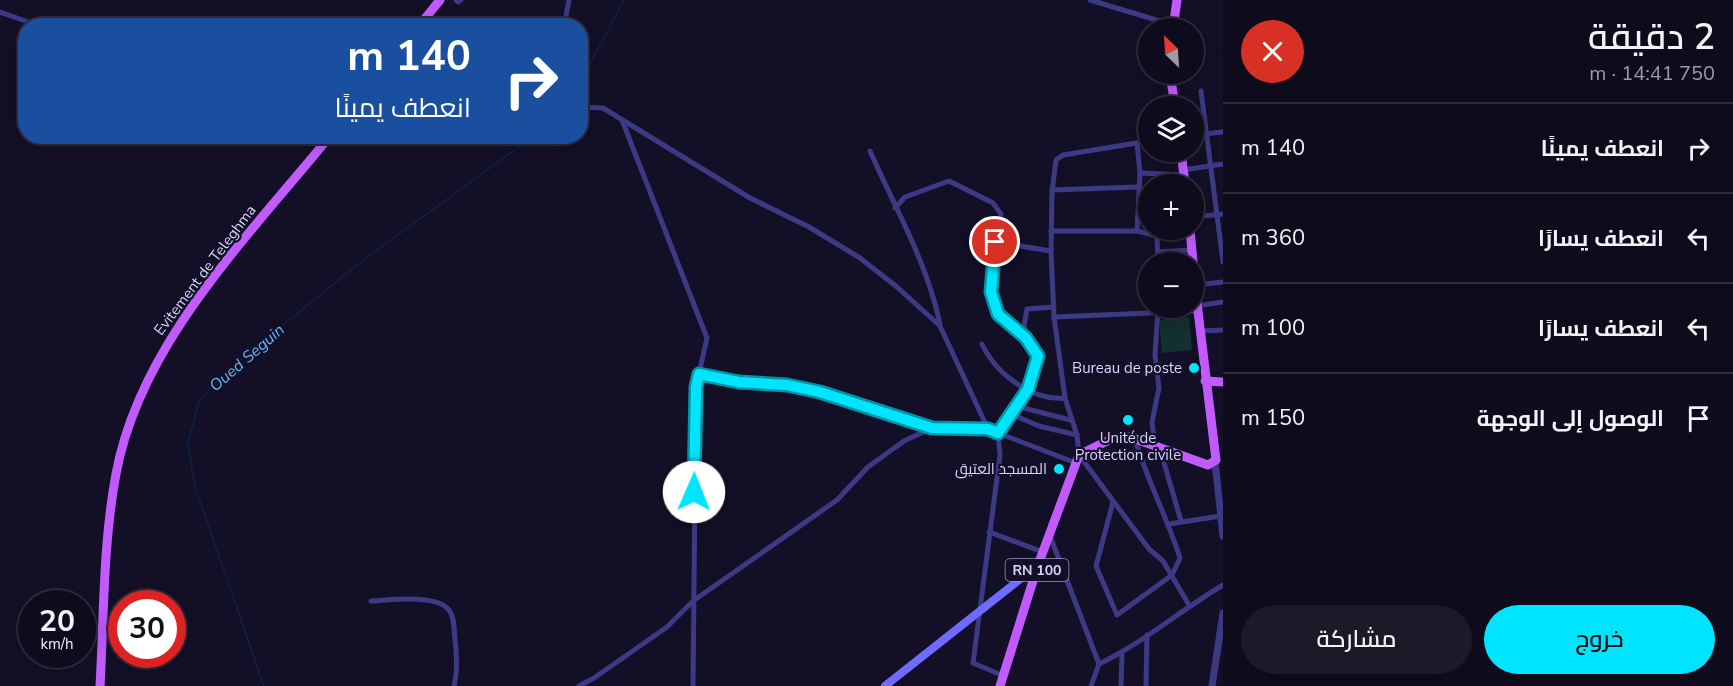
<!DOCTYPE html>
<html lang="ar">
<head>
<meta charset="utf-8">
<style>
  :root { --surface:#0e0b1c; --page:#1c1929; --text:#f1f3f6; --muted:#9b9ba3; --line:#2e2b3b; --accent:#00e5ff }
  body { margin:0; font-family:"Nunito Sans",Cairo,sans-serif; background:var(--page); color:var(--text); direction:rtl; height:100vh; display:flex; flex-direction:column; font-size:22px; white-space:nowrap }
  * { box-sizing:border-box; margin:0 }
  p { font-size:20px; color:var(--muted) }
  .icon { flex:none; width:33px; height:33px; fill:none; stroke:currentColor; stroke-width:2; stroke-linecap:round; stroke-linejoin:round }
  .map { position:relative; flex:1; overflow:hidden; direction:ltr }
  .panel { display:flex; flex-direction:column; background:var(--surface); width:510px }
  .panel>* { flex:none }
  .banner { position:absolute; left:18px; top:18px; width:570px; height:126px; border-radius:24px; box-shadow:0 3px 15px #0003,0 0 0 2px var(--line); direction:rtl; background:#1a4fa0; color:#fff; overflow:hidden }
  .needle { width:39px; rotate:335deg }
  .buttons { position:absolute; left:1138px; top:18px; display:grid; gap:12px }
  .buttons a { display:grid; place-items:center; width:66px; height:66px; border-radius:50%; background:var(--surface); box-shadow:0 3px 15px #0003,0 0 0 2px var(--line); font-size:30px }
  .speed { position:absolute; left:18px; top:590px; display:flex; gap:12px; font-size:30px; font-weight:700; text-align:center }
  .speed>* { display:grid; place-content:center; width:78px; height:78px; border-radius:50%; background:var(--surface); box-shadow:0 3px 15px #0003,0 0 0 2px var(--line); line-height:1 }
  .speed small { font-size:15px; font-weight:400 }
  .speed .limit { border:9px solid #d22; background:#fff; color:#111 }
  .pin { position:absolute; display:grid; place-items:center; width:51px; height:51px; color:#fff; margin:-26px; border:3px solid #fff; border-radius:50%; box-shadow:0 2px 6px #0007 }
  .me { position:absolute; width:66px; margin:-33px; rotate:1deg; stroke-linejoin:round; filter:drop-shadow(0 0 4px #0008) }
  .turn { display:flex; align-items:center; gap:21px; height:126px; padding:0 18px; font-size:27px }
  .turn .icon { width:78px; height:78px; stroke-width:2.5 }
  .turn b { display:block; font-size:42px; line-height:51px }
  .round { display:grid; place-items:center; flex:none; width:63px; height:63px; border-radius:32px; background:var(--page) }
  .summary { display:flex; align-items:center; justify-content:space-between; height:102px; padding:0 18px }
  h1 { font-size:36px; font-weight:600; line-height:45px }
  .primary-button { display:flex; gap:12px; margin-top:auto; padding:12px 18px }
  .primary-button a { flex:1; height:69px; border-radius:36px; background:var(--accent); color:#111; font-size:24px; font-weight:600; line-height:69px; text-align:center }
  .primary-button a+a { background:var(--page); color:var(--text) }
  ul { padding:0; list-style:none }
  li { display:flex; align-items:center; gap:18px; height:90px; padding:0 18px; border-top:2px solid var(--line) }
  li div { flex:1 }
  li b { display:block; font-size:22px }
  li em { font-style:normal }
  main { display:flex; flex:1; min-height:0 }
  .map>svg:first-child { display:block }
  .green { fill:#12302f }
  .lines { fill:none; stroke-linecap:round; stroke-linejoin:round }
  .stream { stroke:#0c2248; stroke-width:1.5 }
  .minor { stroke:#3d3a85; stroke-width:5 }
  .tertiary { stroke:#3d3a85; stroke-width:7 }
  .secondary { stroke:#6f6bff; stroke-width:8 }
  .primary { stroke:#c25bff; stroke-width:9 }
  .route-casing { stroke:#0095a6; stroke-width:15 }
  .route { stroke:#00e5ff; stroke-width:10 }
  .poi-dot { fill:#00e5ff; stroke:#130f26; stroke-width:2 }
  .labels { text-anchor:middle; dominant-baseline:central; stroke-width:4.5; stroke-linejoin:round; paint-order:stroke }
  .shield { fill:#130f26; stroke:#9e99be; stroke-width:1.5 }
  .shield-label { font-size:14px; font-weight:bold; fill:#d9d4ff }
  .street-label { font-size:15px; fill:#d9d4ff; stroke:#130f26 }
  .poi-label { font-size:15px; fill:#d9d4ff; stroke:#130f26; text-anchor:end }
  .water-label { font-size:16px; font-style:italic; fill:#62b6ff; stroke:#130f26 }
</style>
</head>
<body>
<main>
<section class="panel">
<div class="summary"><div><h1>2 دقيقة</h1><p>750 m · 14:41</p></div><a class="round" style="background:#d93025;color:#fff"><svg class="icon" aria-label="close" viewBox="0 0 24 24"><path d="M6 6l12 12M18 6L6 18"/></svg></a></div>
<ul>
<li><svg class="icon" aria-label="right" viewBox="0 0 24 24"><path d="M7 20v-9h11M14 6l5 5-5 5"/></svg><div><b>انعطف يمينًا</b></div><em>140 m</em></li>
<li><svg class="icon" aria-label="left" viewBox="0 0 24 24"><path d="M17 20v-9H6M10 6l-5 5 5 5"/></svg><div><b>انعطف يسارًا</b></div><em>360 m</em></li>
<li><svg class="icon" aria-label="left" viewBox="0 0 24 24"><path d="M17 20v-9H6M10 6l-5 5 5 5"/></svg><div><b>انعطف يسارًا</b></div><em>100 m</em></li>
<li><svg class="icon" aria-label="arrive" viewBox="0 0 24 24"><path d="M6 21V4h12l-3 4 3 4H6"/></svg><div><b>الوصول إلى الوجهة</b></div><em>150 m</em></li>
</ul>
<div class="primary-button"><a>خروج</a><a>مشاركة</a></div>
</section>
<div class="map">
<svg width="1223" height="686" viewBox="0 0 1223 686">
  <rect width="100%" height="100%" fill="#130f26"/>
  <path class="green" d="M1189,317L1192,350L1162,353L1159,320Z"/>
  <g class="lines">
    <g class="stream">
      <path d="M580,83L624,0"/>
      <path d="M264,686L195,487L188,444L199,401L224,373L362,261L534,136"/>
    </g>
    <g class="minor">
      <path d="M456,0L458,2L461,0"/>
      <path d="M1090,0L1173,25"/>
      <path d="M0,12L40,26"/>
      <path d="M564,26L569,0"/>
      <path d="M1201,91L1223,262"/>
      <path d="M580,107L603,108L750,198L809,227L860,258L897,287L940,326L988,429L1076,463"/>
      <path d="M622,120L707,338L696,387L693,686"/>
      <path d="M1194,135L1223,132"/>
      <path d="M1149,141L1063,155L1056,160L1052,192L1051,251L1054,317L1065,398L1077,435L1079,455L1149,549L1163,561L1189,605"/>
      <path d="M1137,143L1140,173L1137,231"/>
      <path d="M870,151C895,208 927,262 940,324"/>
      <path d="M1183,170L1223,164"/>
      <path d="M1140,173L1184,175"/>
      <path d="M1052,190L1138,187"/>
      <path d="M895,208L905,197L949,181L993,203L1001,214L991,267V292L998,314L1026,338L1037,356L1028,389L998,433L1000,455L973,663L1004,676"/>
      <path d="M1194,217L1223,214"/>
      <path d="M1051,231H1137L1157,236L1190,234"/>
      <path d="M1157,236L1158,262"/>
      <path d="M995,242L1051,251"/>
      <path d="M1158,252L1192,250"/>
      <path d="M1195,285L1223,282"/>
      <path d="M1196,306L1223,302"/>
      <path d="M1054,317L1197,311"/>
      <path d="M1199,331L1223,330"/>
      <path d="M1026,338L1024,326L1027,309L1054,307"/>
      <path d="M982,344C996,374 1032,401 1065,398"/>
      <path d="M699,374L739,382L787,385L820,392L932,428"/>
      <path d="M1016,406L1070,420"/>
      <path d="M1011,414L1039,426L1077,435"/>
      <path d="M1155,447L1152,422L1159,388L1155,355L1158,308"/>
      <path d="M1160,449L1181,521"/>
      <path d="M1113,502L1096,566L1117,615L1172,575L1180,558C1167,517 1147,480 1135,439"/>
      <path d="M1169,524L1221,516"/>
      <path d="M989,532L1043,552"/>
      <path d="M1050,536L1099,664L1091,686"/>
      <path d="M371,601C389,600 435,594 448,609C455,616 454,631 455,640C457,656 458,670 454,686"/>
      <path d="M1099,664C1143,643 1181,610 1223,585"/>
      <path d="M579,686L594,678L667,627L693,601L837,500L868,467L904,441L932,428L988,429"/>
      <path d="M1121,686L1122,654"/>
      <path d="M1146,686L1147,635"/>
    </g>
    <g class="tertiary">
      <path d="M1215,462L1223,536"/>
      <path d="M1212,686L1223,613"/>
    </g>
    <path class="secondary" d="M885,686L1038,565"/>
    <g class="primary">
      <path d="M419,26L440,0"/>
      <path d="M1173,28L1177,0"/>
      <path d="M1170,74L1175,106"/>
      <path d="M1181,152L1185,184"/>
      <path d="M1190,230L1193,262"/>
      <path d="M1205,381L1223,382"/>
      <path d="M100,686C104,615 103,543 116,474C140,343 248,237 330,136"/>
      <path d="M1000,686L1038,565L1079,455L1109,440L1119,437H1130L1208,465L1216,460L1194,278"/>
    </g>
  </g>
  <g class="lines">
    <g class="route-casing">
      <path id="route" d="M694,492L696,387L699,374L739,382L787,385L820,392L932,428L988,429L998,433L1028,389L1038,356L1026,338L998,314L991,292L995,242"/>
    </g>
    <use href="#route" class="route"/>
  </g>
  <g class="poi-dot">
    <circle cx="1194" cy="368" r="6"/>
    <circle cx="1128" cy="420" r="6"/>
    <circle cx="1059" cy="469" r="6"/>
  </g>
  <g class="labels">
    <rect class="shield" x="1005.5" y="559" width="63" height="22" rx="4.5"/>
    <g class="shield-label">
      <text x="1037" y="570">RN 100</text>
    </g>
    <g class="street-label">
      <text transform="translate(205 270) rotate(-53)">Evitement de Teleghma</text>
    </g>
    <g class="poi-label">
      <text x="1182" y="368">Bureau de poste</text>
      <text x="1128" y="438" text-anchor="middle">Unité de<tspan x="1128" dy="17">Protection civile</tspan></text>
      <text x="1047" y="469">المسجد العتيق</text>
    </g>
    <g class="water-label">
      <text transform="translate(247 358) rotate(-41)">Oued Seguin</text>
    </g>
  </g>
</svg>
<div class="buttons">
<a><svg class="needle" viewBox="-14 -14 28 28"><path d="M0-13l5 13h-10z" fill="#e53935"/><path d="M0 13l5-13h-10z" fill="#9b9ba3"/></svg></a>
<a><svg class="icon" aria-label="layers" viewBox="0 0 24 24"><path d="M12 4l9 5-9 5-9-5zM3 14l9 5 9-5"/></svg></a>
<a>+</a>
<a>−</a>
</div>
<div class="speed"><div>20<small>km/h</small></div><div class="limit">30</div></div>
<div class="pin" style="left:995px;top:242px;background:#d93025"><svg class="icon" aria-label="arrive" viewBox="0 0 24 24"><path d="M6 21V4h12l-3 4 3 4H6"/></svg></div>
<svg class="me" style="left:694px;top:492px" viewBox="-20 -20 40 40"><circle r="19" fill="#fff"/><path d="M0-13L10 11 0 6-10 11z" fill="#00e5ff"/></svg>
<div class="banner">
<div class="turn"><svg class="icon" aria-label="right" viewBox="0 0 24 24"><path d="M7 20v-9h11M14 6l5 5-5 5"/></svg><div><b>140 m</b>انعطف يمينًا</div></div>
</div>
</div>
</main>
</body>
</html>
